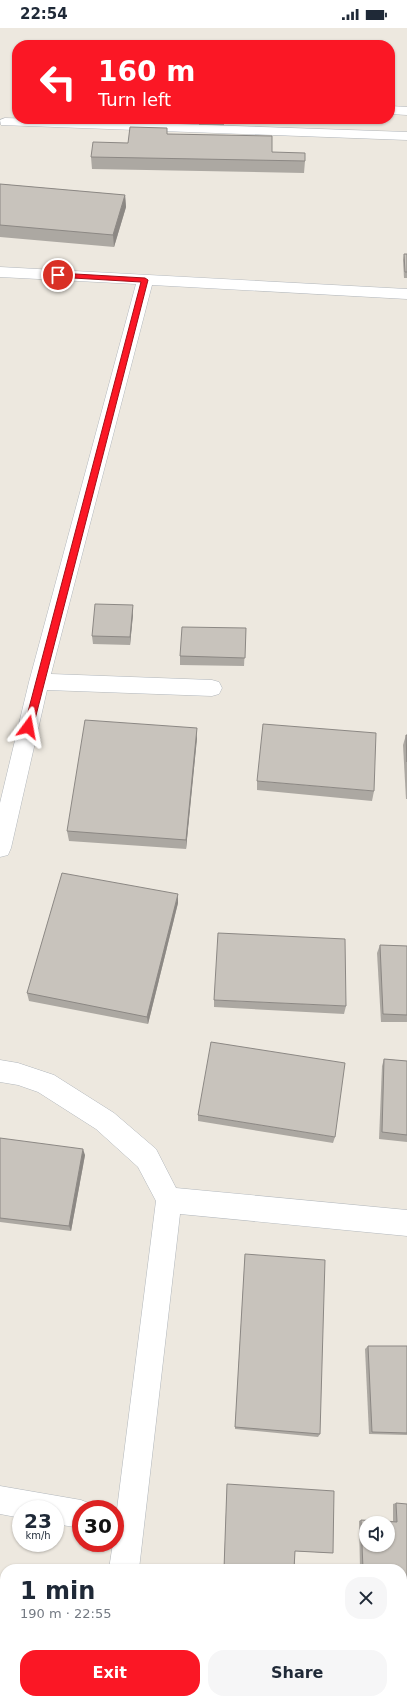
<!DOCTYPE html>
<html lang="en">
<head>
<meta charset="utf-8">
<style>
  :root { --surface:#fff; --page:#f6f6f7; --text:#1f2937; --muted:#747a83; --accent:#fb1725 }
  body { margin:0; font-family:"DejaVu Sans",sans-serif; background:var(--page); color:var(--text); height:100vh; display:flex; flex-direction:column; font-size:15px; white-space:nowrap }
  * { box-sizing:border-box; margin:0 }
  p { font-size:13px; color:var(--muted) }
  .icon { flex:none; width:22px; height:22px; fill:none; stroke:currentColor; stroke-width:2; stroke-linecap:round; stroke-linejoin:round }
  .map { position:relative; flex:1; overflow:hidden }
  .sheet { position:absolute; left:0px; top:1536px; width:407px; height:140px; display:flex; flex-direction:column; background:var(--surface); border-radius:16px 16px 0 0; box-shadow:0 1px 3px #0004 }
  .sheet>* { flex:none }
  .top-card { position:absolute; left:12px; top:12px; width:383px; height:84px; border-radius:16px; box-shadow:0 1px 3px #0004; background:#fb1725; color:#fff; overflow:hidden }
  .controls { position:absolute; left:359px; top:1488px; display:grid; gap:8px }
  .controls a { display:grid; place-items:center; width:36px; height:36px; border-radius:50%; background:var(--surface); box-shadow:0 1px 3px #0004; font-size:20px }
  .speed { position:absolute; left:12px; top:1472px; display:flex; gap:8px; font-size:20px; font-weight:700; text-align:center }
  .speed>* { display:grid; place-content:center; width:52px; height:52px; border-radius:50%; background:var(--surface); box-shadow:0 1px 3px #0004; line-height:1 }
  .speed small { font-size:10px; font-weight:400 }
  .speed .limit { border:6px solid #d22; background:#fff; color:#111 }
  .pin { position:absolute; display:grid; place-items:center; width:34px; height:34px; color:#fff; margin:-17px; border:2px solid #fff; border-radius:50%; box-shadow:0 1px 4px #0007 }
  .me { position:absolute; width:44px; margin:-22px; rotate:13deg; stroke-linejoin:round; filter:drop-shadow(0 0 3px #0008) }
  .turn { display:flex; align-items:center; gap:14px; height:84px; padding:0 20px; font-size:18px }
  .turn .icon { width:52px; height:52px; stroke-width:2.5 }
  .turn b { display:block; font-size:28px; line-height:34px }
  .round { display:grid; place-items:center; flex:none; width:42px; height:42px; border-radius:16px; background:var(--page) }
  .overview { display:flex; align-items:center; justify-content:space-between; height:68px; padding:0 20px }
  h1 { font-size:24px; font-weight:800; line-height:30px }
  .button { display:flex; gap:8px; margin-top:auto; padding:8px 20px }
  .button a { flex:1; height:46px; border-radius:16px; background:var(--accent); color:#fff; font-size:16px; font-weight:800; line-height:46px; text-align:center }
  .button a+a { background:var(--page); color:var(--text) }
  .status { display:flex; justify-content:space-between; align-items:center; height:28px; padding:0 20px; background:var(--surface); direction:ltr }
  .status svg { height:11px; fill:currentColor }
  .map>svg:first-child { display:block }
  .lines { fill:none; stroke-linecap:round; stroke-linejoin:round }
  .lane-casing { stroke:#b2b7bc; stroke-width:1 }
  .street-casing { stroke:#b2b7bc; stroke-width:1 }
  .lane { fill:#fff; fill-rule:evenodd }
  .street { fill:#fff; fill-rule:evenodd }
  .wall { fill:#aca8a2 }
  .shaded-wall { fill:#8c8884 }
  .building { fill:#c8c3bc; stroke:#8c8884; fill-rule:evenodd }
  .route { fill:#fb1725; stroke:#a30f18 }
</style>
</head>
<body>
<div class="status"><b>22:54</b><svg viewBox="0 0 49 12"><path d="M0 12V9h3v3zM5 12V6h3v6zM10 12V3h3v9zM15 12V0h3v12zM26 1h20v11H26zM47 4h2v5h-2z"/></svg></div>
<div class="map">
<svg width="407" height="1676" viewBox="0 0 407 1676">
  <rect width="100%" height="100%" fill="#ede8df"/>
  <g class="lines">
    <g class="lane-casing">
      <path id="lane" d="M5,90L407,104V112L1,97L0,92Z"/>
    </g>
    <g class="street-casing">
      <g id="street">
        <path d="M390,78L407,79V87L390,86Z"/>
        <path d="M0,239L407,261V271L152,257L51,646L212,652L219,654L222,660L219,666L212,668L47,662L11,820L8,827L0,829V775L29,654L136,256L0,249Z"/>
        <path d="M0,1032L18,1035L54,1047L114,1085L156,1121L176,1160L407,1182V1208L180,1186L139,1541H109L113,1515H115V1497L156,1173L138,1139L96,1101L38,1064L18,1057L0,1054Z"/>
        <path d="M0,1458L81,1472L91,1476L93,1481H81V1500L55,1496V1481H21V1490L0,1486Z"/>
        <path d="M96,1671H126L125,1676H95Z"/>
      </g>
    </g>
    <use href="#lane" class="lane"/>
    <use href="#street" class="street"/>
  </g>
  <g class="wall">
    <rect x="199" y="91" width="25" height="6"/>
    <path d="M167,100V106L272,124L305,133L304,145L92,141L91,129Z"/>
    <path d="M0,156L125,167L126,179L114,219L0,209Z"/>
    <path d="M404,226H407V250H404L403,232Z"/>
    <path d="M133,586L130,617L93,616L92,608Z"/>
    <path d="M246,600L244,638L180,637V628Z"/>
    <path d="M406,707H407V771H406L403,717Z"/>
    <path d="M197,710L186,821L69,813L67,803Z"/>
    <path d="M257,753L374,763L372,773L257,762Z"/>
    <path d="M178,875L148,996L29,973L27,965Z"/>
    <path d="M380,917L407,918V994H381L377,925Z"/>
    <path d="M214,972L346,978L344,986L214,979Z"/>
    <path d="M384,1031L407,1033V1114L379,1111L382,1038Z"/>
    <path d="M198,1087L335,1109L333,1115L198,1093Z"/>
    <path d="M0,1110L85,1127L71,1203L0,1194Z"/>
    <path d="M245,1226L320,1406L318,1409L235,1401Z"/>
    <path d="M368,1318H407V1407L369,1406L365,1321Z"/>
    <path d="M227,1456L333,1525L295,1523L294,1541H224Z"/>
    <path d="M396,1475L402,1541H360L359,1493L361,1492L393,1493V1476Z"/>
    <path d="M0,1660H5V1671H20L19,1676H0Z"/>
    <path d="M405,1660H407V1676H406Z"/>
  </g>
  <g class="shaded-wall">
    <path d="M125,167L126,179L114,219L113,207Z"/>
    <path d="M133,577V586L130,617V609Z"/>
    <path d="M197,700V710L186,821V812Z"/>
    <path d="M178,866V875L148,996L147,989Z"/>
    <path d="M83,1121L85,1127L71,1203L69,1198Z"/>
    <path d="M17,1671H20L19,1676H17Z"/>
  </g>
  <g class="building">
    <path d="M199,91H224V92Z"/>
    <path d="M130,99L167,100V106L272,108V124L305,125V133L91,129L93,114L128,115Z"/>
    <path d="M0,156L125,167L113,207L0,197Z"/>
    <path d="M404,226H407V244H405Z"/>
    <path d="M95,576L133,577L130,609L92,608Z"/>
    <path d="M182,599L246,600L245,630L180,628Z"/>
    <path d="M85,692L197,700L186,812L67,803Z"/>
    <path d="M263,696L376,705L374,763L257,753Z"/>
    <path d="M406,707H407V734Z"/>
    <path d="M62,845L178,866L147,989L27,965Z"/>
    <path d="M218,905L345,911L346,978L214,972Z"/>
    <path d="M380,917L407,918V987L383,986Z"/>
    <path d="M211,1014L345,1035L335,1109L198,1087Z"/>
    <path d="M384,1031L407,1033V1107L382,1104Z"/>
    <path d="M0,1110L83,1121L69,1198L0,1190Z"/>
    <path d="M245,1226L325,1232L320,1406L235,1399Z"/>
    <path d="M368,1318H407V1405L372,1404Z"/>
    <path d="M227,1456L334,1463L333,1525L295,1523L294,1541H224Z"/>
    <path d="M396,1475L407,1476V1604L402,1603V1541H363L361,1492L397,1494ZM366,1495H388V1517H366Z"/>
    <path d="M0,1662H5V1671H17V1676H0Z"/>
  </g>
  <path class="route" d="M58,245L145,250L148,252L33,699L28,703L24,699L141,254L56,249V246Z"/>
</svg>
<div class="controls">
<a><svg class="icon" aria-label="sound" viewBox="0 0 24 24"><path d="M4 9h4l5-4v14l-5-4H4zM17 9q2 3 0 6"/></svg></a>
</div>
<div class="speed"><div>23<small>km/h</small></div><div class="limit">30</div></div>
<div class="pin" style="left:58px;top:247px;background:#d93025"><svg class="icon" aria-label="arrive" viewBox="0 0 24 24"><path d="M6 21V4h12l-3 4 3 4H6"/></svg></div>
<svg class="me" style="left:28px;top:699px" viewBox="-20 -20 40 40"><path d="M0-17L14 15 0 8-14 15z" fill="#fb1725" stroke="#fff" stroke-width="4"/></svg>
<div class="top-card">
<div class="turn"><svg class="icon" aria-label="left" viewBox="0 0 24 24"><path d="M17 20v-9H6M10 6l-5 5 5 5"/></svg><div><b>160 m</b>Turn left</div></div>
</div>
<section class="sheet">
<div class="overview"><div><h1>1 min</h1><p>190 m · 22:55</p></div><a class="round"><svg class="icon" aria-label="close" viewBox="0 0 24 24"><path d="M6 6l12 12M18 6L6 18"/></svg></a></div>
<div class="button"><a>Exit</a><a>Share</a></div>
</section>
</div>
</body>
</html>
